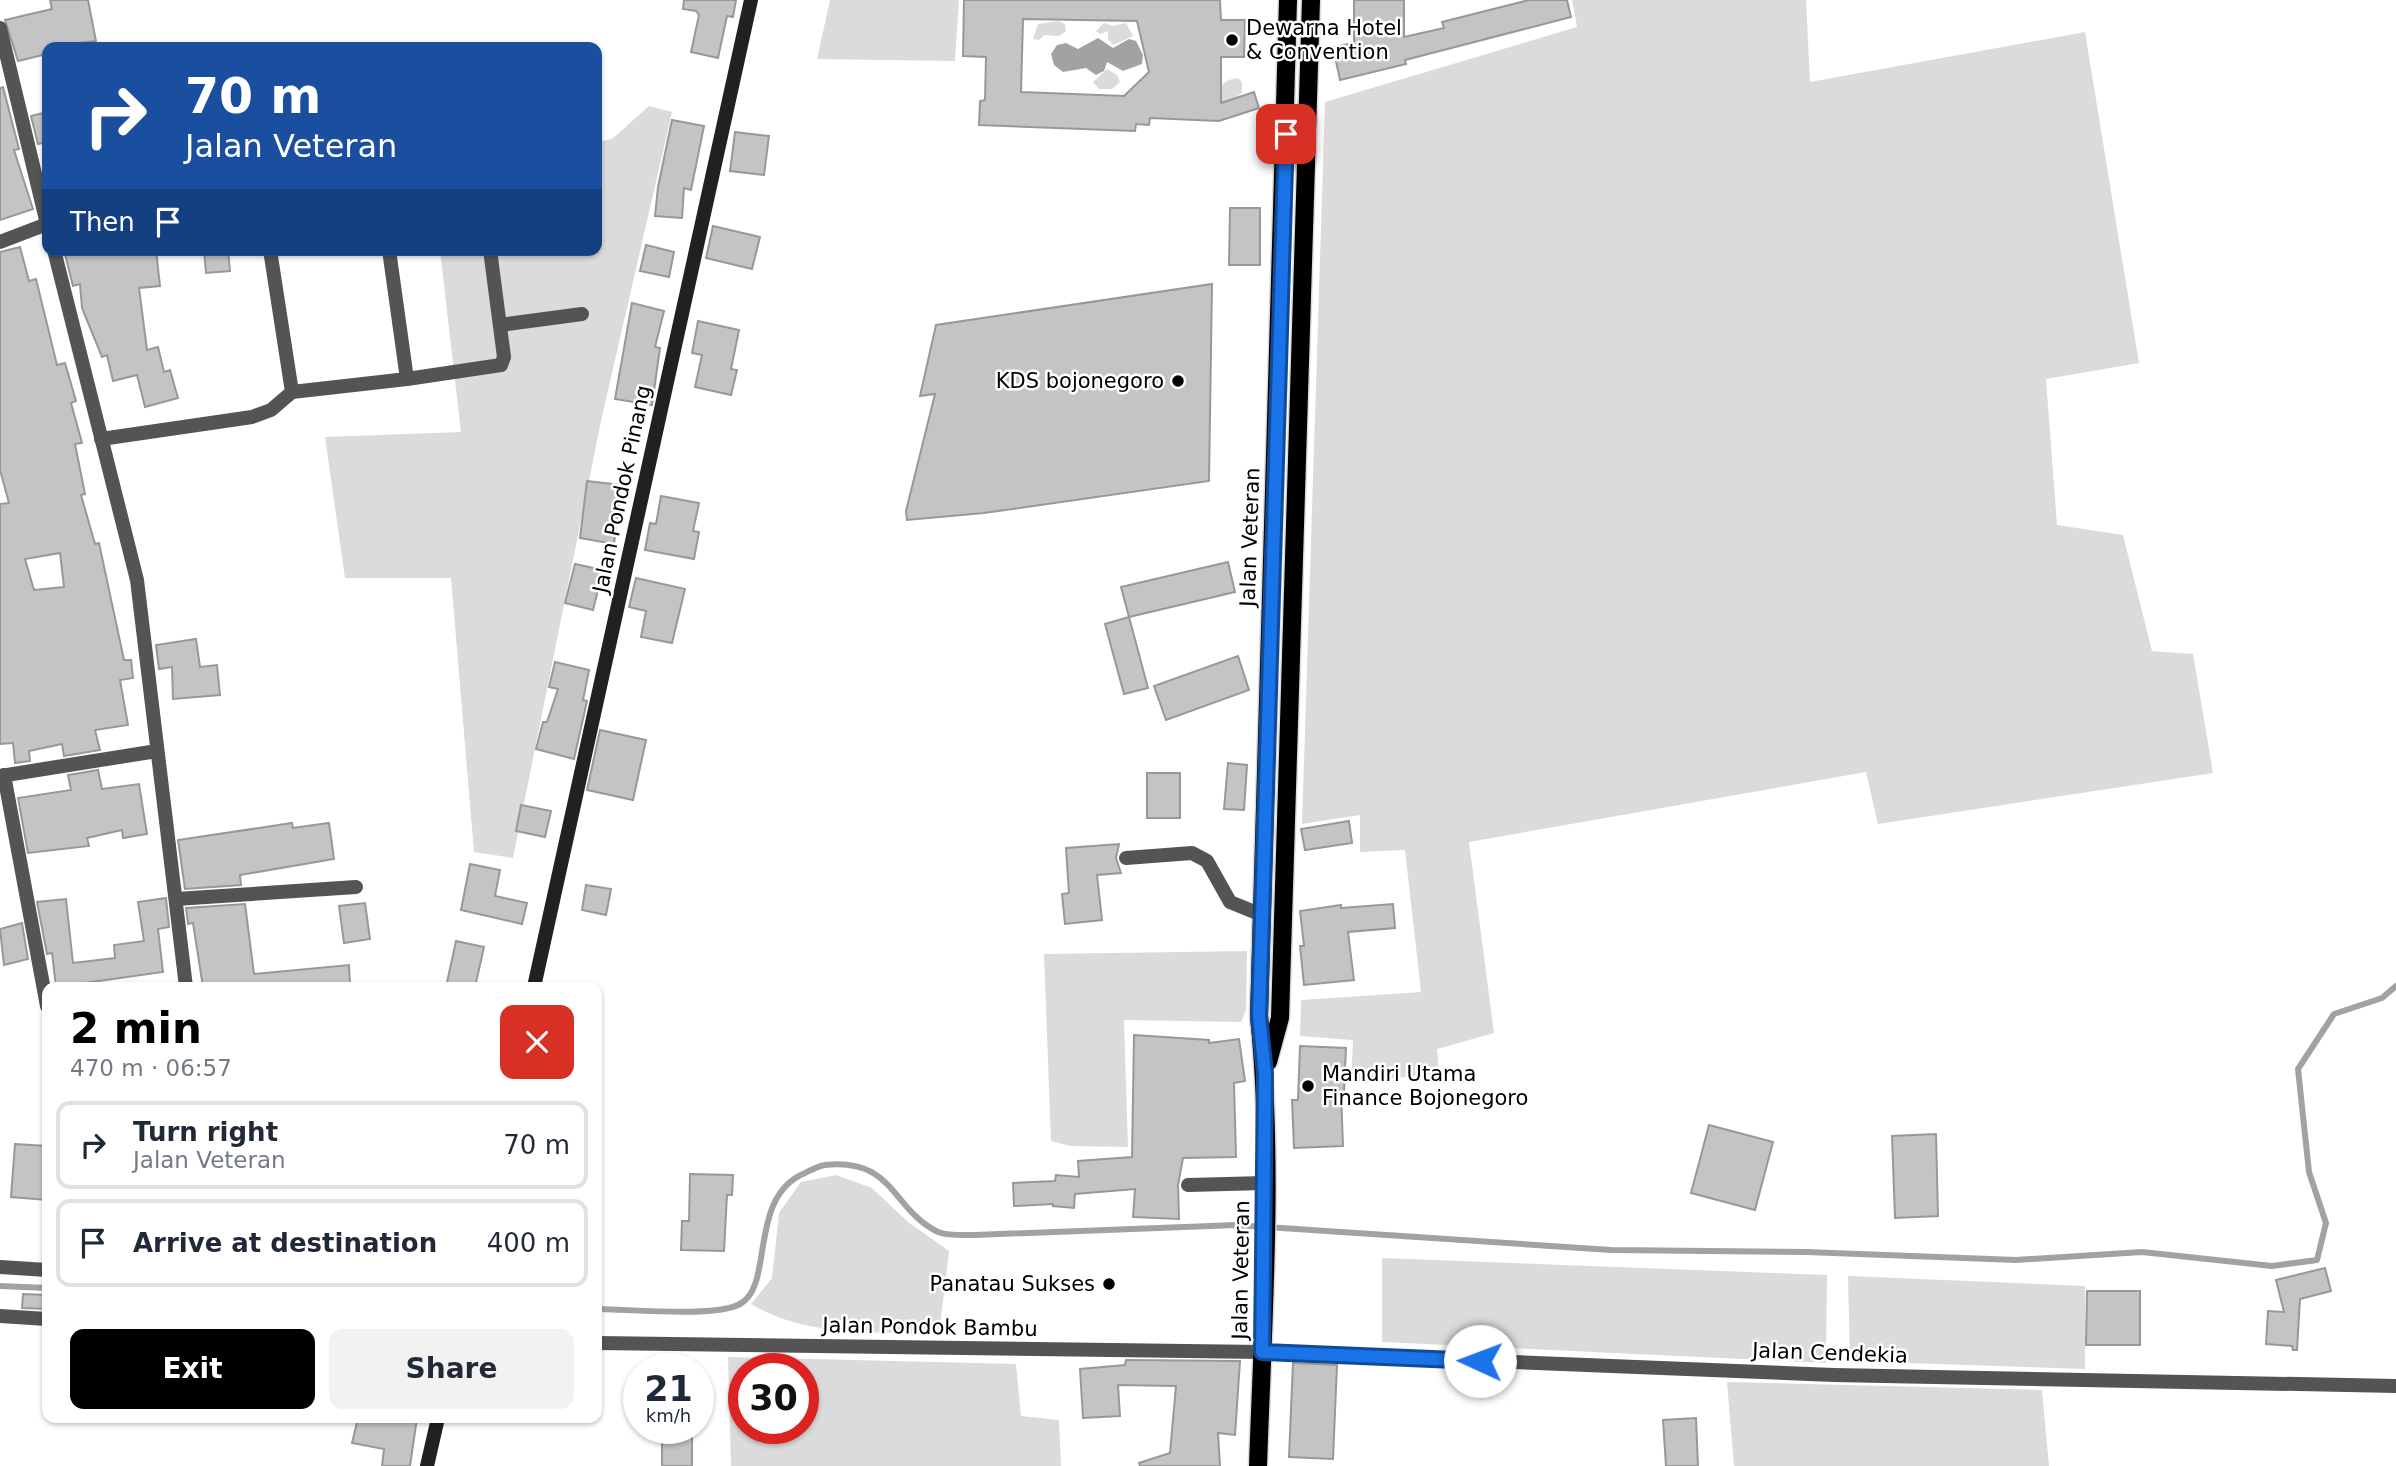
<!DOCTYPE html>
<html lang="en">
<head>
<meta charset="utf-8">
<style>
  :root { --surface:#fff; --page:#f2f2f3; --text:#1f2937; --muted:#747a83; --line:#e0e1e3; --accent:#000 }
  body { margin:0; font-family:"DejaVu Sans",sans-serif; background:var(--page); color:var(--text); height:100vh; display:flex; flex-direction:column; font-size:26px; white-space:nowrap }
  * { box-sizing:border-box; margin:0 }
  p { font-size:23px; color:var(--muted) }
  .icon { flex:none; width:38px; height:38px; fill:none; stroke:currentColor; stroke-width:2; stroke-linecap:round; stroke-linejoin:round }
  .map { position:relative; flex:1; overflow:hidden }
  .details { position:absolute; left:42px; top:982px; width:560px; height:441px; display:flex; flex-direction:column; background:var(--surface); border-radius:14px; box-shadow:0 2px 5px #0004 }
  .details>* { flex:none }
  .top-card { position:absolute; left:42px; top:42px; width:560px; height:214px; border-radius:14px; box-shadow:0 2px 5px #0004; background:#1a4fa0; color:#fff; overflow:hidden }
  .speed { position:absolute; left:623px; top:1353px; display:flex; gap:14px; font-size:35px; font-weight:700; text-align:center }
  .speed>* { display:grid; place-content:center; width:91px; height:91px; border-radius:50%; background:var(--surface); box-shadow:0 2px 5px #0004; line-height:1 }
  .speed small { font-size:18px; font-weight:400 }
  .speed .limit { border:10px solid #d22; background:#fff; color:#111 }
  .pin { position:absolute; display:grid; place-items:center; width:60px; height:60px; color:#fff; margin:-30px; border-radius:14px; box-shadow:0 4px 10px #0006 }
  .me { position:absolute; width:77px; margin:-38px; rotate:272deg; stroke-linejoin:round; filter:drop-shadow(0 0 5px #0008) }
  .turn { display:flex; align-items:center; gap:24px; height:147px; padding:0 28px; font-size:32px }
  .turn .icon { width:91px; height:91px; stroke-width:2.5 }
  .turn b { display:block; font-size:49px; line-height:60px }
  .then { display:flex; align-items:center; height:66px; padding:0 28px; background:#0003; gap:14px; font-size:26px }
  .round { display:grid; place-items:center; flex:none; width:74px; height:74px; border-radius:14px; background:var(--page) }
  .headline { display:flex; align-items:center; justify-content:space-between; height:119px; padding:0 28px }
  h1 { font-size:42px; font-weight:800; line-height:52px; color:var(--accent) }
  .action { display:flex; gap:14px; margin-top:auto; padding:14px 28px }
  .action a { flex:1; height:80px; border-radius:14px; background:var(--accent); color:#fff; font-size:28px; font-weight:800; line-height:80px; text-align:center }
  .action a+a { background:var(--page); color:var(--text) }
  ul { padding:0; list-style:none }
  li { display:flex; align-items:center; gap:21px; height:88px; margin:0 14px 10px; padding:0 14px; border:4px solid var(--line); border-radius:14px }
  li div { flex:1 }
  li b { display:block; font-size:26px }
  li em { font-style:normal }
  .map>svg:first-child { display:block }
  .green { fill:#dbdbdb; fill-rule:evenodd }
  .water { fill:#a2a2a2 }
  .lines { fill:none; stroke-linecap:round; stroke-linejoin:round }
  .stream { stroke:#a2a2a2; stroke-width:6 }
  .building { fill:#c4c4c4; stroke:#989898; stroke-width:2; fill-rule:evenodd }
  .primary-casing { stroke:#dbdbdb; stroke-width:21 }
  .street { stroke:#545454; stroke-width:14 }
  .secondary { stroke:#212121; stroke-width:14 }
  .primary { stroke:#000; stroke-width:18 }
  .route-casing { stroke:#114b97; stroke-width:18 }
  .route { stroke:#1a73e8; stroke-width:12 }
  .poi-dot { fill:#000; stroke:#fff; stroke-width:2.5 }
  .labels { text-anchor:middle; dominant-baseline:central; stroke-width:5; stroke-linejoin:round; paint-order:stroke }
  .poi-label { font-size:21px; fill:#000; stroke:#fff; text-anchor:start }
  .street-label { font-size:21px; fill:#000; stroke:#fff }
</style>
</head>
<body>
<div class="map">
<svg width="2396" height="1466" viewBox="0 0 2396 1466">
  <rect width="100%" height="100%" fill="#fff"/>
  <g class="green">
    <path d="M830,0H959L955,61L817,59Z"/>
    <path d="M1572,0H1806L1810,82L2085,32L2139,363L2046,379L2057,525L2123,535L2152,651L2193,654L2213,773L1878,824L1866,772L1469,842L1494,1033L1437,1049L1439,1074L1351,1082L1353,1040L1300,1036L1301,1000L1421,992L1405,850L1360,852V815L1302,824L1325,102L1577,27Z"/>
    <path d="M1058,21L1065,24L1066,31C1057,39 1055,35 1044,35L1039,40L1033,39L1038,24Z"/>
    <path d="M1104,23L1113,26L1126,23L1133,36L1113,45L1108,39V31L1100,34L1096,31Z"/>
    <path d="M1107,69L1117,75L1120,82L1112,89H1099L1093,82Z"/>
    <path d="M1238,78L1242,82V93L1227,103L1217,100C1220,85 1223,80 1238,78Z"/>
    <path d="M649,106L672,112L601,421L513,858L474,852L451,578H345L325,437L461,432L440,250H597V142L612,139Z"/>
    <path d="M1247,951L1246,1010L1241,1022L1124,1020L1128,1147L1070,1146L1051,1141L1044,954Z"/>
    <path d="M836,1175L872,1188L908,1222L949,1251L939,1334C875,1331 807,1338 751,1304L772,1278L779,1213L801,1182Z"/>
    <path d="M1382,1258L1827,1275L1826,1363L1382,1342Z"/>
    <path d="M1848,1276L2085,1286V1369L1850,1361Z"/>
    <path d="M728,1357L1016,1364L1021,1416L1059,1420L1061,1466H731ZM803,1368V1428H744V1368Z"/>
    <path d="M1727,1382L2042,1390L2049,1466H1734Z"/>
  </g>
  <path class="water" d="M1098,38L1113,48L1129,39L1136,41L1143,55L1142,64L1123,71L1107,62L1104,71L1096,75L1086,68L1063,72L1054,65L1051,54L1057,45L1066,43L1078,49Z"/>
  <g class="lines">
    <g class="stream">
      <path d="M0,1286L47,1288"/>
      <path d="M597,1309C629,1309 714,1318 740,1304C775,1285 747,1197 805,1173C811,1170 818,1166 825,1165C895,1158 891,1209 938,1232C948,1236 965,1235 975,1235L1236,1225L1611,1250L1807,1252L2016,1260L2142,1252L2272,1266L2317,1260L2326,1223L2309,1172L2298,1069L2334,1014L2382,998L2396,986"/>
    </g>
  </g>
  <g class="building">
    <path d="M50,0H88L96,41L47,47V54L18,61L5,20L52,9Z"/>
    <path d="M684,0H736L733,17L727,16L718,58L691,52L699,15L696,11L683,9Z"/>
    <path d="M964,0H1220L1221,20H1245L1244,57H1221V103L1254,92L1259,108L1219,121L1150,118L1149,125L1136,124L1135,131L979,125L980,101L985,100L986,57L963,56ZM1023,19L1137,21L1149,72L1124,96L1021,92Z"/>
    <path d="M1354,0H1404V37L1444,28L1442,22L1529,0H1567L1571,17L1405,60L1406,64L1340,80L1333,47L1354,43Z"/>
    <path d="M3,87L19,149L14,150L33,209L0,220V88Z"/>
    <path d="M47,112V142L38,144L31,116Z"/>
    <path d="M672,120L704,126L691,190L684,188L682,218L655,216L658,187Z"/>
    <path d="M735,132L769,136L764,175L730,171Z"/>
    <path d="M1230,208H1260V265H1229Z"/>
    <path d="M713,226L760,237L752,269L706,258Z"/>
    <path d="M646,245L674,252L669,277L640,271Z"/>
    <path d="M20,247L29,281L36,279L57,365L65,363L76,401L71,403L82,443L75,444L85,494L81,495L95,544L99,543L124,660H131L133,678L120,680L128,725L95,730L100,750L64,756L62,744L29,751L30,761L15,763L13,743L0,744V504L9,503L0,470V252ZM60,553L64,587L34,590L25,559Z"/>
    <path d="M64,250H156L160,286L139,288L147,350L158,347L164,372L170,370L178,398L145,407L137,375L113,381L107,355L102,357L82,308L80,284L73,286Z"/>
    <path d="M204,250H228L230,271L206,273Z"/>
    <path d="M1212,284L1209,481L984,513L907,520L906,511L935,394L920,396L936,325Z"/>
    <path d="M632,303L664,311L655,347L660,348L652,405L615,399Z"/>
    <path d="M698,321L739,330L731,369L737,370L731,395L695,387L702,355L692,353Z"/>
    <path d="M587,481L621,485L614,544L580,538Z"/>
    <path d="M661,496L699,503L693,531L699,532L694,559L645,550L650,523L656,524Z"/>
    <path d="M1228,562L1235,592L1129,617L1121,587Z"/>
    <path d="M575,564L603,570L593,610L565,603Z"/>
    <path d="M636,578L685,589L672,643L641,637L646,611L629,607Z"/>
    <path d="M1129,617L1148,688L1124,694L1105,624Z"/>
    <path d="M196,639L200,667L217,665L220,695L173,699L172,667L159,669L156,645Z"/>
    <path d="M1238,656L1249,690L1166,720L1154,686Z"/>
    <path d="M555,662L589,670L583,700L587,701L574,759L536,749L543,722H547L558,689L549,687Z"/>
    <path d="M600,730L646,740L633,800L587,790Z"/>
    <path d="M1228,763L1247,765L1244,810L1224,809Z"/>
    <path d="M98,770L102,789L139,784L147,834L123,838L122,830L87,838L89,846L28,853L18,798L71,790L68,775Z"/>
    <rect x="1147" y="773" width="33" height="45"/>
    <path d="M521,805L551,811L545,837L516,831Z"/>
    <path d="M1349,821L1352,843L1305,850L1301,829Z"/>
    <path d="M292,823L293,828L329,823L334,859L240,875L241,885L185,889L178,840Z"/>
    <path d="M1119,844L1116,858L1121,873L1097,875L1102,920L1065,924L1062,894L1069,893L1066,848Z"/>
    <path d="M470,864L500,870L495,896L527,903L522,924L461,910Z"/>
    <path d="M586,885L611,889L606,915L582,910Z"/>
    <path d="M166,898L169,927L158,929L163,972L56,987L52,953L47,954L37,902L66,899L73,963L115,958L114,945L144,941L138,902Z"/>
    <path d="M365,903L370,939L344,943L339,906Z"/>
    <path d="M245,904L254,974L349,965L350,985L203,987L193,923L188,924L186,908Z"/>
    <path d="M1393,904L1395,928L1348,932L1354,980L1304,985L1300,946H1304L1300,911L1341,905V908Z"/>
    <path d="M22,923L28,959L4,965L0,929Z"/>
    <path d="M456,941L484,947L475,987H446Z"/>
    <path d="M1134,1035L1209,1040V1043L1239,1039L1245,1081L1234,1083L1236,1157L1183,1158L1178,1185L1179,1219L1133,1217L1135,1189L1075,1194L1074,1208L1053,1206V1204L1014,1206L1013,1183L1055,1181L1056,1175L1079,1177L1078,1161L1132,1157Z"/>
    <path d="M1300,1046L1346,1048L1344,1093L1341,1092L1343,1146L1294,1148L1292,1100H1298Z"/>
    <path d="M1709,1125L1773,1142L1755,1210L1691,1193Z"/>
    <path d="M1936,1134L1938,1216L1895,1218L1892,1136Z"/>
    <path d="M15,1144L47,1146V1200L11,1197Z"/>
    <path d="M690,1174L733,1175L732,1195H727L724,1251L681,1250L682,1221H689Z"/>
    <path d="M2325,1268L2331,1291L2300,1299L2297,1350H2293L2292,1346L2266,1344L2268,1311L2284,1312L2276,1280Z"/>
    <path d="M2087,1291H2140V1345H2086Z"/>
    <path d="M23,1294L47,1295V1309L22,1308Z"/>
    <path d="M1126,1360L1240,1361L1235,1435L1218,1433L1220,1466H1140L1139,1463L1170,1453L1176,1386L1118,1385L1120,1416L1083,1418L1080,1369L1125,1365Z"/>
    <path d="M1293,1363L1337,1365L1333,1459L1289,1457Z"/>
    <path d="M358,1418H417L410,1466H382L384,1449L352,1443Z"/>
    <path d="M1696,1418L1698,1466H1666L1663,1420Z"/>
    <rect x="662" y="1428" width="30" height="38"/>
  </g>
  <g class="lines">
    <g class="primary-casing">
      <g id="primary">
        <path d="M1268,1062L1280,1018L1311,0"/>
        <path d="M1258,1466C1263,1317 1274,1165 1259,1016L1288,0"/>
      </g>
    </g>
    <g class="street">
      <path d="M0,28L47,224"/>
      <path d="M0,242L47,224"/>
      <path d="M54,250L137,580L186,987"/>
      <path d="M500,325L582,314"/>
      <path d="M407,379L501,365L504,357L490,250"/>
      <path d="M292,392L407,379L389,250"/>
      <path d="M101,439L252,417L271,410L292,392L270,250"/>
      <path d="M4,775L47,1006"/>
      <path d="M0,776L157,751"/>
      <path d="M1126,858L1192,853L1207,861L1230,902L1262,915"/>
      <path d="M176,899L356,887"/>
      <path d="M1188,1185L1265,1183"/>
      <path d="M0,1267L47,1270"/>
      <path d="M0,1316L47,1319"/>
      <path d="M597,1343L1262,1352L1834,1375L2396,1386"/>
    </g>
    <g class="secondary">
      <path d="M534,987L751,0"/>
      <path d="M427,1466L438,1418"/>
    </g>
    <use href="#primary" class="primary"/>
  </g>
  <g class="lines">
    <g class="route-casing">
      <path id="route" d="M1286,134L1259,1016L1265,1074L1262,1352L1480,1361"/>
    </g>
    <use href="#route" class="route"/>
  </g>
  <g class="poi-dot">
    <circle cx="1232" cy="40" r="7"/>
    <circle cx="1178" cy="381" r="7"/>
    <circle cx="1308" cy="1086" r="7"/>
    <circle cx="1109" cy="1284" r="7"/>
  </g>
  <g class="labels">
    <g class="poi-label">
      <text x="1246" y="28">Dewarna Hotel<tspan x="1246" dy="24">&amp; Convention</tspan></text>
      <text x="1164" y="381" text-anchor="end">KDS bojonegoro</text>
      <text x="1322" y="1074">Mandiri Utama<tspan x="1322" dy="24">Finance Bojonegoro</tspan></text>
      <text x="1095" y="1284" text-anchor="end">Panatau Sukses</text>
    </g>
    <g class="street-label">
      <text transform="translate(622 489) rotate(-78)">Jalan Pondok Pinang</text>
      <text transform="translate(1250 537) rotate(-88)">Jalan Veteran</text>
      <text transform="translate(1241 1270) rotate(-89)">Jalan Veteran</text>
      <text transform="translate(930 1327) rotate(1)">Jalan Pondok Bambu</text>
      <text transform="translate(1830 1353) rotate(2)">Jalan Cendekia</text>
    </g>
  </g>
</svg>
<div class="speed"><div>21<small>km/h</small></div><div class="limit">30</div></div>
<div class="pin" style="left:1286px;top:134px;background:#d93025"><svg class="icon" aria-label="arrive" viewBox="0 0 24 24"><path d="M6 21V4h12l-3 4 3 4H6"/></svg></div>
<svg class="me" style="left:1480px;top:1361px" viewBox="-20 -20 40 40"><circle r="19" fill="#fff"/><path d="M0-13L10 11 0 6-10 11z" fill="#1a73e8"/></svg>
<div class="top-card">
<div class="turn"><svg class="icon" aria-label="right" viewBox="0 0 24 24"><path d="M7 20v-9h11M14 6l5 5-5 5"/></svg><div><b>70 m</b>Jalan Veteran</div></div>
<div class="then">Then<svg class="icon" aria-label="arrive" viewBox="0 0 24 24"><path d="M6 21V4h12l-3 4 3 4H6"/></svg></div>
</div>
<section class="details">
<div class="headline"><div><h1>2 min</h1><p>470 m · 06:57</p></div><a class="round" style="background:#d93025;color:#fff"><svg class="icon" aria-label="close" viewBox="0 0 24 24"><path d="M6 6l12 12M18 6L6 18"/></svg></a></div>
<ul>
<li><svg class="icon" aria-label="right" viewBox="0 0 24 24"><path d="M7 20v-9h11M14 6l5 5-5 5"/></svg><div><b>Turn right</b><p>Jalan Veteran</p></div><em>70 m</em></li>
<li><svg class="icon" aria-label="arrive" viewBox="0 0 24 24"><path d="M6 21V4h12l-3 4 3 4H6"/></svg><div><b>Arrive at destination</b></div><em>400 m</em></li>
</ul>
<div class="action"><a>Exit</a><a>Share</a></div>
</section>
</div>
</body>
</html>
